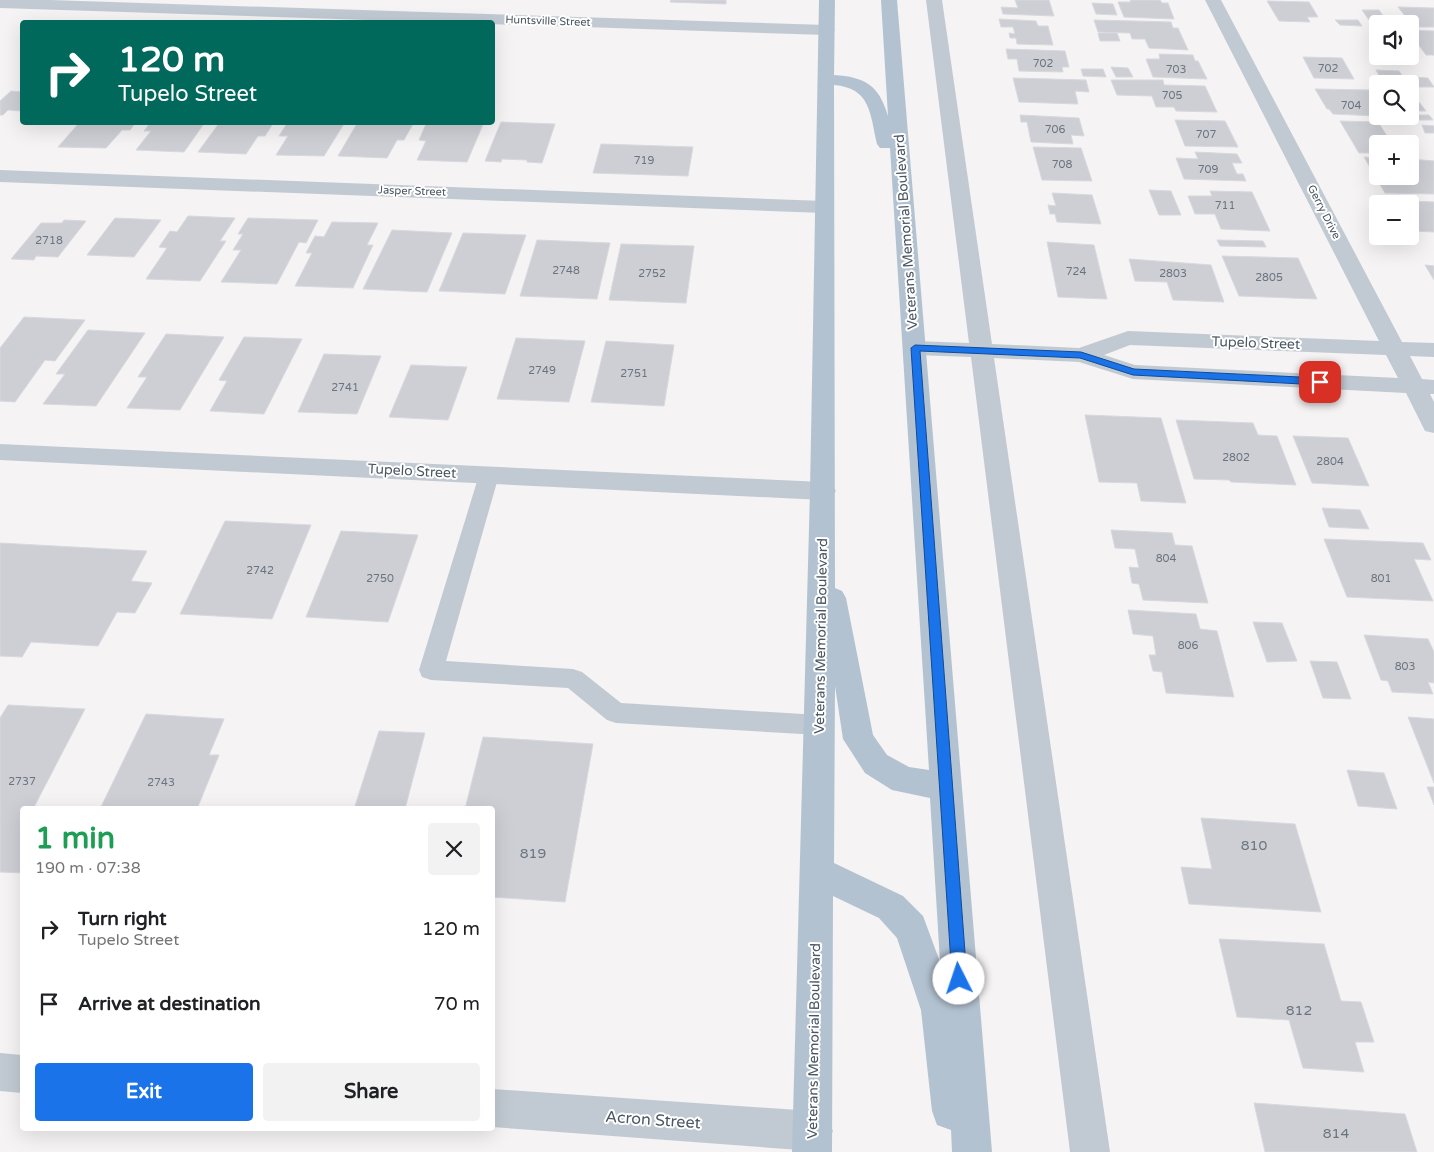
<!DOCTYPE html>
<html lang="en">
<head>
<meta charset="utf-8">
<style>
  :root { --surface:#fff; --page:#f2f2f2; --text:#202124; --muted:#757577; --accent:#1a73e8 }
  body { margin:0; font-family:"Varela Round",sans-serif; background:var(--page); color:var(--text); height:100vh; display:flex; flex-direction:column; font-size:19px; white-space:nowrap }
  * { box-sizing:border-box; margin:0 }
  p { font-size:16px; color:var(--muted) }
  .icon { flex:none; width:28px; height:28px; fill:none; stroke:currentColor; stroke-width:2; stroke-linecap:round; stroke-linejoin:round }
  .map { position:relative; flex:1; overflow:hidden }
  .drawer { position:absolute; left:20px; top:806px; width:475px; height:325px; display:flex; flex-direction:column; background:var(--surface); border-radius:5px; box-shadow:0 5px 20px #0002 }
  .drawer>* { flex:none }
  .hud { position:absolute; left:20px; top:20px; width:475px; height:105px; border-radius:5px; box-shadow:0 5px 20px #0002; background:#00695c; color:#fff; overflow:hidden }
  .controls { position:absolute; left:1369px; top:15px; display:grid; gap:10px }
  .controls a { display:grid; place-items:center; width:50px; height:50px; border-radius:5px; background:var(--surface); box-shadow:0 5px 20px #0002; font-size:25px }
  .pin { position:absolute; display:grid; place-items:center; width:42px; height:42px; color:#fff; margin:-21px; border-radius:10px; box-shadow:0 2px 8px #0006 }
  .me { position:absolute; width:55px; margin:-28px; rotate:356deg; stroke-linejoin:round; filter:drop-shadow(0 0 4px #0008) }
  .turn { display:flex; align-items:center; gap:18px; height:105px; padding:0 15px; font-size:22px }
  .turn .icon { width:65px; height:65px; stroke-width:2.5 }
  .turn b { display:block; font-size:35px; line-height:42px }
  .round { display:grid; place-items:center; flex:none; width:52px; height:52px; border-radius:5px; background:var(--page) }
  .overview { display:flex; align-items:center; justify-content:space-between; height:85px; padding:0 15px }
  h1 { font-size:30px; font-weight:700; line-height:38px; color:#1e9e55 }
  .button { display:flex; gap:10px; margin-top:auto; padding:10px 15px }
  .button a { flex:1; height:58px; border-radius:5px; background:var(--accent); color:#fff; font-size:20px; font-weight:700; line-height:58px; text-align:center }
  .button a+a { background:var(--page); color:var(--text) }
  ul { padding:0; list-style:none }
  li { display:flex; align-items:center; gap:15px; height:75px; padding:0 15px }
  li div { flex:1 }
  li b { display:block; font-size:19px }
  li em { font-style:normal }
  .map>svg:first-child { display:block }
  .building { fill:#cdcfd5; stroke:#d7d9de }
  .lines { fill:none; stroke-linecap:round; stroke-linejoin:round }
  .lane { fill:#c1cad2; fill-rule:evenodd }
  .street { fill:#c1cad2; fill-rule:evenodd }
  .primary { fill:#b3c2d1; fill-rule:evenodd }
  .route { fill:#1a73e8; stroke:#114b97 }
  .labels { text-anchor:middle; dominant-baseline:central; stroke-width:4; stroke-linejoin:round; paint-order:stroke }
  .far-street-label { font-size:11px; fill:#4a5661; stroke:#fff }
  .number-label { font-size:11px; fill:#6b747e }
  .street-label { font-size:14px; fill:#4a5661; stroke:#fff }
  .near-number-label { font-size:14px; fill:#6b747e }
  .near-street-label { font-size:16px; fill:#4a5661; stroke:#fff }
</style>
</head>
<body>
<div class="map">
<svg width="1434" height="1152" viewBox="0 0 1434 1152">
  <rect width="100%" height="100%" fill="#f5f3f3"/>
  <g class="building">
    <path d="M671,0H726V4L670,2Z"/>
    <path d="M1015,0H1049L1054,16L1003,14L1001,7L1018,8Z"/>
    <path d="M1130,0H1160L1162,3H1168L1174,19L1124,17L1118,2H1131Z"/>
    <path d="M1267,1L1309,2L1318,17H1307L1310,22L1279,21Z"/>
    <path d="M1092,3L1113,4L1117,15L1096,14Z"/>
    <path d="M1398,7L1434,8V27H1414Z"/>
    <path d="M1362,10H1379L1386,20H1369Z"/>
    <path d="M999,19L1036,21L1038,26H1048L1053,45L1017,44L1016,38H1010L1009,33L1015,34L1013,27H1001Z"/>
    <path d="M1094,20L1171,22L1173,28H1178L1188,50L1149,48L1145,39H1132L1130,33L1098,32Z"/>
    <path d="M1335,20H1358L1362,26L1340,25Z"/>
    <path d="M1410,30L1434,31V55H1426L1410,33Z"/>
    <path d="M1098,33H1117L1120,41H1100Z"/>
    <path d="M1006,49L1065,51L1069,67H1062L1063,72L1019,71L1017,59H1008Z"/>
    <path d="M1159,54L1193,55L1195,61H1198L1207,79L1153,77L1146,59H1160Z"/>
    <path d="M1303,57L1342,58L1354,79L1314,78Z"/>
    <path d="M1111,67L1128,68L1133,77H1116Z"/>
    <path d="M1081,69H1103L1106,77L1083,76Z"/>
    <path d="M1376,70L1399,71L1403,77H1380Z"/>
    <path d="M1412,77L1428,78L1434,87H1418Z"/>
    <path d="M1013,78L1086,80L1089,92L1075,91L1078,104L1019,102Z"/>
    <path d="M1111,80H1163L1164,85L1205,86L1217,112L1176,111L1174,107H1156L1152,96L1117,95Z"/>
    <path d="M1315,89L1370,90L1378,101V116L1333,114L1329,109H1327Z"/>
    <path d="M11,91L22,92V111L8,110L3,115H0V101Z"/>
    <path d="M1410,101L1419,102L1426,111H1411Z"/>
    <path d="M1020,115L1079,118L1084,136L1071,135L1073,144L1031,142L1027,122H1021Z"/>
    <path d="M1415,115H1429L1433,120H1418Z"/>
    <path d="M1175,120L1225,121L1238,147L1185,146Z"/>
    <path d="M1340,121L1378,122L1387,136L1407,137L1419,155H1410V144H1378V153H1359Z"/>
    <path d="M80,122H136L130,130H122L106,148L58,147Z"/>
    <path d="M151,122H205L184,152L136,150L151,131H144Z"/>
    <path d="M220,122H274L265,136H258L246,154L198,152Z"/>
    <path d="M288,122H345L324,156L276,155L288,136H279Z"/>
    <path d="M358,122H414L404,140H397L387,158L338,156Z"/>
    <path d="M427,122H484L467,162L417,160L426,141L419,140Z"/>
    <path d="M501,122L555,124L542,163L527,162V160L502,159L501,162L485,161Z"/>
    <path d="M1422,125L1434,126V133H1425Z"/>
    <path d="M601,144L693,147L688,176L593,173Z"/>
    <path d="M1033,147L1081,148L1092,181L1042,180Z"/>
    <path d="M1195,152L1237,154L1242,163H1232L1237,174H1243L1246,181L1184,179L1176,158L1198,159Z"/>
    <path d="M1364,157L1378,158V176H1410V159L1434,161V194L1385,193Z"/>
    <path d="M1149,190L1171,191L1181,215H1159Z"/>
    <path d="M1210,191L1252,192L1270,231L1221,229L1215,214H1195L1188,196H1212Z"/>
    <path d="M1052,193L1092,195L1101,224L1057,222L1055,214H1050L1048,205L1056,206Z"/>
    <path d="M1390,200L1434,202V232L1411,231L1410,204H1392Z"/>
    <path d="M188,216L235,218L220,241H226L200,281L146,279L167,248L159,247L170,231L177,232Z"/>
    <path d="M115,218L161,220L134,257L87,255Z"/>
    <path d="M248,218L318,220L306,243L299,242L277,284L221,282L241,250H233L243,234H238Z"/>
    <path d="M64,220L86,221L58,257L36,256L34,260L11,259L41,223H62Z"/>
    <path d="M332,222L378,223L367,245H373L353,288L295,286L312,253H306L315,236L324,237Z"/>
    <path d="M392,230L452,233L427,292L363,289Z"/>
    <path d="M463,233L526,235L505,294L439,291Z"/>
    <path d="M537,240L610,243L597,299L520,296Z"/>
    <path d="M1217,240L1263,241L1266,247L1220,246Z"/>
    <path d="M1047,242L1094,245L1107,299L1058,297Z"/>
    <path d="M621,244L694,246L686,303L609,300Z"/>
    <path d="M1222,256L1298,258L1317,299L1239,296Z"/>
    <path d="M1129,259L1211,265L1224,302L1173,300L1167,282L1135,281Z"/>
    <path d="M1425,265L1434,266V280Z"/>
    <path d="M24,317L85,320L55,361L45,360L15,402L0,401V348Z"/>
    <path d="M88,330L145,333L96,406L43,404L65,374H56Z"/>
    <path d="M166,334L224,337L180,410L127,408L147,377H138Z"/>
    <path d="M244,337L302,339L264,414L210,411L227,381L219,380Z"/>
    <path d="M516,338L585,341L569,402L497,399Z"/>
    <path d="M606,341L674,345L664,406L591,402Z"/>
    <path d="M324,354L381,356L357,414L298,412Z"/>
    <path d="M411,365L467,367L448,420L389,417Z"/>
    <path d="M1085,415L1161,418L1186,503L1141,501L1137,483L1099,482Z"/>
    <path d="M1176,420L1253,423L1258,435L1277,436L1296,485L1231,482L1229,480L1194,479Z"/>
    <path d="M1293,436L1348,438L1369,486L1312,483Z"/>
    <path d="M1322,508L1360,510L1369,529L1329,527Z"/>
    <path d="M225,521L311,525L272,619L180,614Z"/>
    <path d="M1111,530L1172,533L1175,545L1192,546L1208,603L1143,600L1139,584L1132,583L1129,567L1139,568L1135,549L1115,548Z"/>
    <path d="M341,531L418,535L388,622L306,617Z"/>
    <path d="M1324,539L1423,543L1431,560L1414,559L1433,601L1347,597Z"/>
    <path d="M0,543L147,551L131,581L152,583L135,613L117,612L98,646L31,642L22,657L0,656Z"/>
    <path d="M1128,610L1196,614L1200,629L1217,631L1234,697L1166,693L1162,672L1153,671L1149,655H1156L1153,636L1133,634Z"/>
    <path d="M1253,622L1282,623L1297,661L1267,662Z"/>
    <path d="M1364,635L1428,639L1434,652V683L1428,682L1433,694L1392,692L1388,681L1381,680Z"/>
    <path d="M1310,661L1337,662L1351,699L1323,698Z"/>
    <path d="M8,705L85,709L33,809H22V873L0,872V718Z"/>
    <path d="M146,714L224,719L209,755H219L197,809H100Z"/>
    <path d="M1408,717L1434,719V783Z"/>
    <path d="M379,731L425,733L405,809H354Z"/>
    <path d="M483,737L593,744L565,902L492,897V809H465Z"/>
    <path d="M1347,770L1384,773L1397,809L1358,806Z"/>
    <path d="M1427,787H1434V805Z"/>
    <path d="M1201,818L1295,824L1321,912L1189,904L1181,867L1212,869Z"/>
    <path d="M1219,939L1324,944L1341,1001L1361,1002L1374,1042H1355L1364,1072L1303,1068L1289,1020L1237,1017Z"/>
    <path d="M1254,1103L1405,1114L1417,1152H1265Z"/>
  </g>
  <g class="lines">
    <path class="lane" d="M489,468L496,470L499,475L446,661L573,669L582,672L621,703L819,715L828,718L832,725L828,732L819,735L616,723L607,720L568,688L431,680L422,677L419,670L479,475L482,470Z"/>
    <g class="street">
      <path d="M0,0H50L827,25L833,27L835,30L833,33L827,35L0,8Z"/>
      <path d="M926,0H942L992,344L1079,348L1128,331L1379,341L1205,0H1221L1402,342L1434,343V357L1410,356L1422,379L1434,380V394H1430L1434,402V433L1425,431L1406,393L1133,379L1079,362L994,358L1110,1152H1070L971,357L915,355L907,353L904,348L907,343L915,341L969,343ZM1130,345L1386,355L1398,378L1135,365L1104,355Z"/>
      <path d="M0,170L824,201L831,203L834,207L831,211L824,213L0,182Z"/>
      <path d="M0,444L823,482L832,485L836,491L832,497L823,500L0,460Z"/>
      <path d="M0,1053L22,1055V1093L0,1091Z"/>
      <path d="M492,1089L813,1111L827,1117L833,1131L827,1145L813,1151L492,1127Z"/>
    </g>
    <path class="primary" d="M819,0H835L834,75C865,77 879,85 888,116L881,0H897L992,1152H952L951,1130L937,1125L932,1111L921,1010L897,938L879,918L833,896L832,1152H792L810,491ZM834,85C871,88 870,114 877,144L880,148H890L929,770L909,767L887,755L873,735L846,598L842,591L835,588ZM835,686L843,739L865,773L892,790L930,798L940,962L923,916L903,896L834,863Z"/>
  </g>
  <path class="route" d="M915,345L1081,352L1134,369L1320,378L1325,382L1320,385L1133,375L1080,358L920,351L967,979L965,984L959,986L954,984L952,979L911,348Z"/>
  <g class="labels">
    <g class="far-street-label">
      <text transform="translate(548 21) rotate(2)">Huntsville Street</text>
      <text transform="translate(412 191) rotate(2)">Jasper Street</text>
      <text transform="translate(1324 212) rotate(63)">Gerry Drive</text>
    </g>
    <g class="number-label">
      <text x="1043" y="63">702</text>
      <text x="1328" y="68">702</text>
      <text x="1176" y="69">703</text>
      <text x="1172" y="95">705</text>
      <text x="1351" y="105">704</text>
      <text x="1055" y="129">706</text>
      <text x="1206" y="134">707</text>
      <text x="644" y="160">719</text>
      <text x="1062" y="164">708</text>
      <text x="1208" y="169">709</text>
      <text x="1225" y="205">711</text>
      <text x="49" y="240">2718</text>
      <text x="566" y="270">2748</text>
      <text x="1076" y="271">724</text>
      <text x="652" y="273">2752</text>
      <text x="1173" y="273">2803</text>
      <text x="1269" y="277">2805</text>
      <text x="542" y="370">2749</text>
      <text x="634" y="373">2751</text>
      <text x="345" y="387">2741</text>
      <text x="1236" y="457">2802</text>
      <text x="1330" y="461">2804</text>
      <text x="1166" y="558">804</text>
      <text x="260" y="570">2742</text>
      <text x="380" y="578">2750</text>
      <text x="1381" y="578">801</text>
      <text x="1188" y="645">806</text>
      <text x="1405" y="666">803</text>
      <text x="22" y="781">2737</text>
      <text x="161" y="782">2743</text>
    </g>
    <g class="street-label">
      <text transform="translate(906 232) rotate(-94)">Veterans Memorial Boulevard</text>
      <text transform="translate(1256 343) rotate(2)">Tupelo Street</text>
      <text transform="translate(412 471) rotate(3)">Tupelo Street</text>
      <text transform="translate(821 636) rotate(-89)">Veterans Memorial Boulevard</text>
      <text transform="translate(814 1041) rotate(-89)">Veterans Memorial Boulevard</text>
    </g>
    <g class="near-number-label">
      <text x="1254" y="845">810</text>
      <text x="533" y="853">819</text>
      <text x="1299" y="1010">812</text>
      <text x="1336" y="1133">814</text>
    </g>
    <g class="near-street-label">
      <text transform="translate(653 1120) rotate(4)">Acron Street</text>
    </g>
  </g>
</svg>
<div class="controls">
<a><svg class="icon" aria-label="sound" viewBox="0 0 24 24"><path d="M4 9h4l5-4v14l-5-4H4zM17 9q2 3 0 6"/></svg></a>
<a><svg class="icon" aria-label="search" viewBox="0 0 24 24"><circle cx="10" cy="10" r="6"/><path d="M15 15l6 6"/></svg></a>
<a>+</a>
<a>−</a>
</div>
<div class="pin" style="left:1320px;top:382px;background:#d93025"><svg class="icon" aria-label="arrive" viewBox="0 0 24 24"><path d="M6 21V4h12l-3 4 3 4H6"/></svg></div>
<svg class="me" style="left:959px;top:979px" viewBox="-20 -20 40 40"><circle r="19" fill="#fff"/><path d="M0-13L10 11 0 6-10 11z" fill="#1a73e8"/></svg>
<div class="hud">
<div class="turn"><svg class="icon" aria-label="right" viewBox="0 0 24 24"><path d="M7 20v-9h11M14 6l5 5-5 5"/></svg><div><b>120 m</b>Tupelo Street</div></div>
</div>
<section class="drawer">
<div class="overview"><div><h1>1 min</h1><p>190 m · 07:38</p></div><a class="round"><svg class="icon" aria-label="close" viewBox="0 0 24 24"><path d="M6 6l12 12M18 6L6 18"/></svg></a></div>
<ul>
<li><svg class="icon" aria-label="right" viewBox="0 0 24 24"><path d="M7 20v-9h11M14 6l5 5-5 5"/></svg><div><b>Turn right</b><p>Tupelo Street</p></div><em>120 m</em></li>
<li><svg class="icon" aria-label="arrive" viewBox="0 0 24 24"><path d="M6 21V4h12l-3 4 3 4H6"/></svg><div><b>Arrive at destination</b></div><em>70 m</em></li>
</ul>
<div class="button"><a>Exit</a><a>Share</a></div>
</section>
</div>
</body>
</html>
